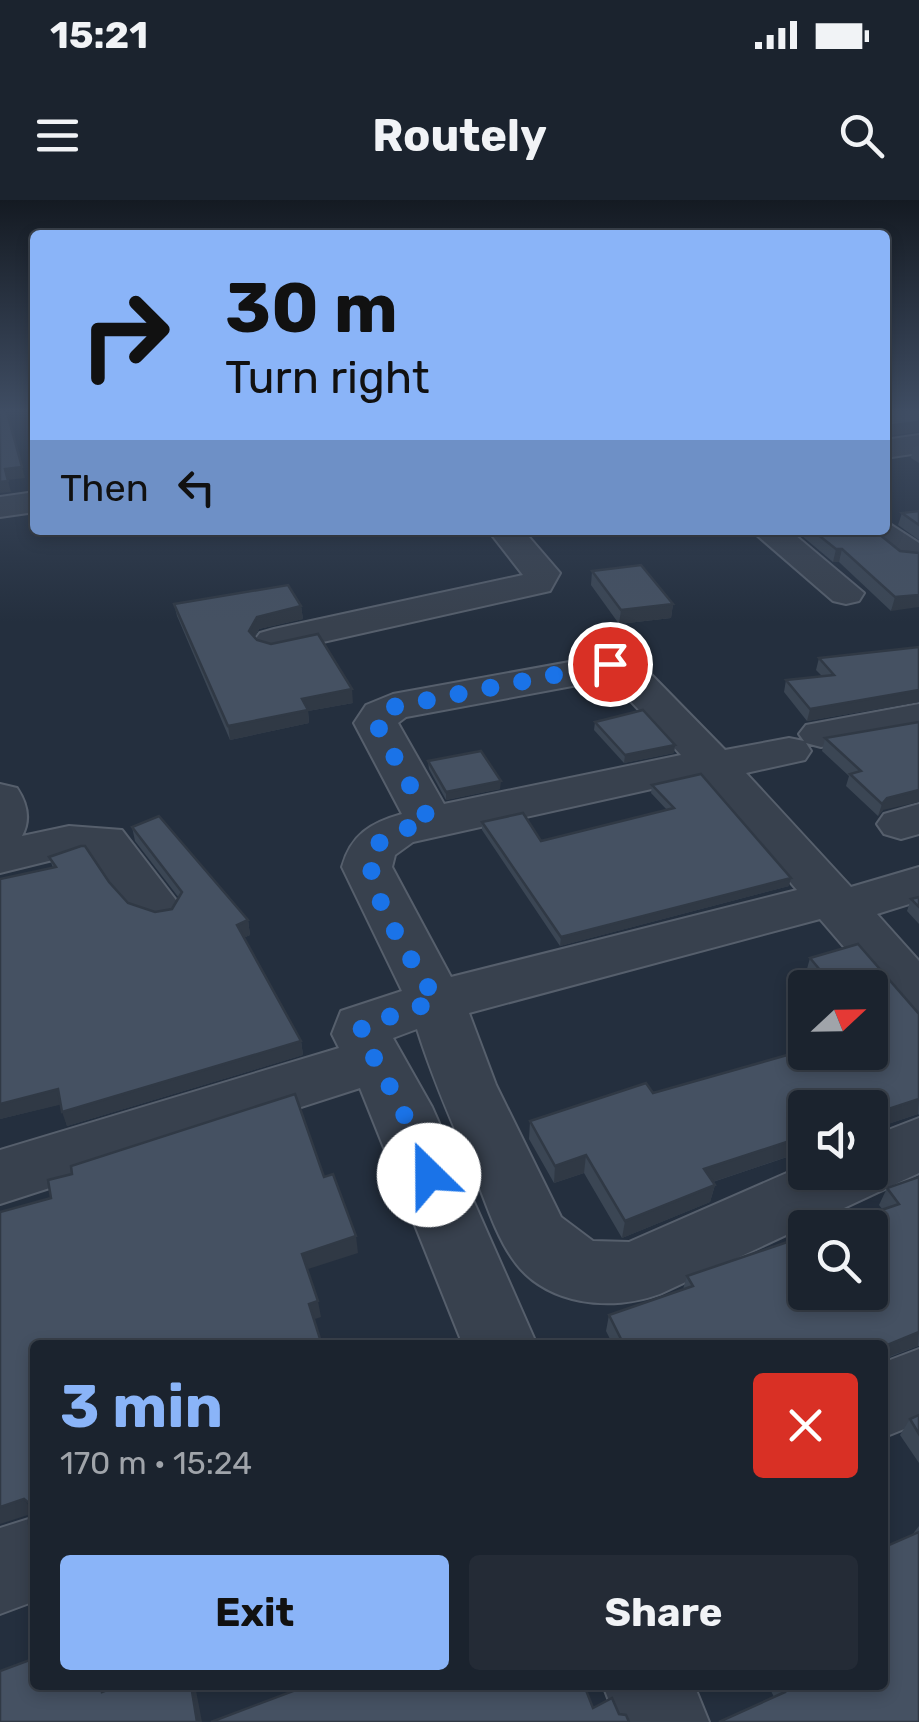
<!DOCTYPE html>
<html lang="en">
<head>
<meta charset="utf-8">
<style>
  :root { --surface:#1b232e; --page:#242b36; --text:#f1f3f6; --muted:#a0a4aa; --line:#39404a; --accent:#8ab4f8 }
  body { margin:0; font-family:Rubik,sans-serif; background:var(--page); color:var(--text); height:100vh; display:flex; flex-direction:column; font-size:38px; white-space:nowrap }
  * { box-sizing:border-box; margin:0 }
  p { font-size:32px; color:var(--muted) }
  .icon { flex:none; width:55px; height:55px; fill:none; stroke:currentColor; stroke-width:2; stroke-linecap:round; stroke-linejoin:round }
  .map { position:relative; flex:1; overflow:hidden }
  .side { position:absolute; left:30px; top:1140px; width:858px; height:350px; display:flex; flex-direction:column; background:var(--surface); border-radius:10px; box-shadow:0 5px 15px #0003,0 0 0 2px var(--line) }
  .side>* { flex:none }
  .top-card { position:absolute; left:30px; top:30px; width:860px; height:305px; border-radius:10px; box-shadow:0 5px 15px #0003,0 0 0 2px var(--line); background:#8ab4f8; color:#111; overflow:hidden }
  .needle { width:65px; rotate:68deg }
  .buttons { position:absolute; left:788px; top:770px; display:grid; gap:20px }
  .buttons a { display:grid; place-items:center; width:100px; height:100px; border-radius:10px; background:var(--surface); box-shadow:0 5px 15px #0003,0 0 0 2px var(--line); font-size:50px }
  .pin { position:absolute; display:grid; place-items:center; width:85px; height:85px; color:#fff; margin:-42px; border:5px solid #fff; border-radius:50%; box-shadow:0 2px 10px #0007 }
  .me { position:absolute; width:110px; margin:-55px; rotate:337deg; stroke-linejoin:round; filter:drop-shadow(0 0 8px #0008) }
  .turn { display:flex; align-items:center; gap:35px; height:210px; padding:0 30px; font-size:45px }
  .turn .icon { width:130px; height:130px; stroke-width:2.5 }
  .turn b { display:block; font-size:70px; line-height:85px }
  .then { display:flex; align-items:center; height:95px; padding:0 30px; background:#0003; gap:20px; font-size:38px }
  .round { display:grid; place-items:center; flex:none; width:105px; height:105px; border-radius:10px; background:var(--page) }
  .summary { display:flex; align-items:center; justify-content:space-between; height:170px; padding:0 30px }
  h1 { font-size:60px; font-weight:700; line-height:75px; color:var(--accent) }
  .button { display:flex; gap:20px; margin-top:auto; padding:20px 30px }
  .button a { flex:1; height:115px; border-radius:10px; background:var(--accent); color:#111; font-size:40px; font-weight:700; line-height:115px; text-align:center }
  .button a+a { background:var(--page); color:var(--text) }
  .status { display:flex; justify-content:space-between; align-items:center; height:70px; padding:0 50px; background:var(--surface); direction:ltr }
  .status svg { height:28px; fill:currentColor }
  header { display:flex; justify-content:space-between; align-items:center; height:130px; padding:0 30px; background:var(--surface); font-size:45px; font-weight:700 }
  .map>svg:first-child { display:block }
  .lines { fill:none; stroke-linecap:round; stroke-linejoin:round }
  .minor-casing { stroke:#565f6c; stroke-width:4 }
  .minor { fill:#38414e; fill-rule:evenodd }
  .wall { fill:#3b4654 }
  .shaded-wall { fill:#303945 }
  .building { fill:#455162; stroke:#303945; stroke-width:2.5 }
  .route { stroke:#1a73e8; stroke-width:18; stroke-dasharray:0 32.4 }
</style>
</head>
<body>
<div class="status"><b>15:21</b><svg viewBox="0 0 49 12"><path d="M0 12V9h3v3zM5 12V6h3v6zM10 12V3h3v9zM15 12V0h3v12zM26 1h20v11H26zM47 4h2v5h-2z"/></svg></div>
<header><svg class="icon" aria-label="menu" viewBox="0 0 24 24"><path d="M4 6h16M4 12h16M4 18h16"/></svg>Routely<svg class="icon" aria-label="search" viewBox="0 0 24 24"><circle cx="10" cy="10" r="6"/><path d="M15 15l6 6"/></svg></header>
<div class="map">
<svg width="919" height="1522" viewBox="0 0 919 1522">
  <rect width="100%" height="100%" fill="#242f3e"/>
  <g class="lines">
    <g class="minor-casing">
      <g id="minor">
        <path d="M919,235V253L885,258V240Z"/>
        <path d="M35,292V312L0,317V297Z"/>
        <path d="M885,321L919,343V362L899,361L862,330H885Z"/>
        <path d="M488,330H523L560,373L550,391L274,453L260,449L254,441L260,433L274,429L523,375Z"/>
        <path d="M751,330H789L864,393L859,401L846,404L833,401Z"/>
        <path d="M619,453L633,456L725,550L789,538L804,541L799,534L806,525L919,504V530L821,547L806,543L811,551L805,560L746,573L851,687L919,667V701L877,714L919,761V817L899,811L820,719L469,813L496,885L561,1017L593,1041L629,1042L805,965V972H870V937L919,918V973L660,1094C612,1112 544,1106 512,1058C494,1032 484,996 471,966C451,921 432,877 417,829L393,838L432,907L537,1145H463L360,888L0,1004V950L339,848L332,834L341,811L402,791L342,667C351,635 370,623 402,614L354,523L366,505L393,494ZM610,479L681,555L444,604L398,523L406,517ZM701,578L797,690L451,777L392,667L395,655L413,642Z"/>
        <path d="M0,584L17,588C27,603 31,620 22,636L69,626L122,630L182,708L175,720C129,733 114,689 91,656H69L0,673Z"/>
        <path d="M919,604V634L901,639L884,634L877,624L884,614Z"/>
        <path d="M919,1149V1223L882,1238V1163Z"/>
        <path d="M35,1317V1401L0,1414V1328Z"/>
        <path d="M603,1485H694L709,1522H617Z"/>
      </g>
    </g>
    <use href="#minor" class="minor"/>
  </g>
  <g class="wall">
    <path d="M919,246V263L911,258L913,247Z"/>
    <path d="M919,311V340L898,325L902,313Z"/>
    <path d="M795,330H874L900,351L919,353L891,411L839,362H833Z"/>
    <path d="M592,371L673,404L671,418L619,424L591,385Z"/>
    <path d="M174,404L301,406L303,419L259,429L255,437L353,503L308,511L309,523L230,540L177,416Z"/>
    <path d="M919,447V502L807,521L784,492L786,480L822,476L816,470L819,458Z"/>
    <path d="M595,522L675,545L674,553L624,563L594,530Z"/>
    <path d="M919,522L883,610L878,616L846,586L849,576L822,551L825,538Z"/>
    <path d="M428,561L500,589L446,600L429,569Z"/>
    <path d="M652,585L789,686L560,746L482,630V622L541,641L667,610L651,593Z"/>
    <path d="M132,627L248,720L250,735L243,738L301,841L303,855L67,926L61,904L0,919V679L53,668L49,657L109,682L128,703L155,712L172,709L179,698L135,641Z"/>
    <path d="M919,697V724L907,711L911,699Z"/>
    <path d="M858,744L919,814V915L918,914L870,930V908H805V951L713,982L715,985L710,1002L622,1038L584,973L554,983L529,939L530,921L646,883L653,893L805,850V852H870V788H814L805,776L810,758Z"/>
    <path d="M919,977V1146H918L887,1158V1186L882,1194V1145H613L606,1131L609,1115L683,1089L687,1076L882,1009L879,1005L887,988Z"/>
    <path d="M919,1215V1263L900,1235L910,1219Z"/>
    <path d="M919,1326V1522L774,1497L768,1485H882L912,1335Z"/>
  </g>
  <g class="shaded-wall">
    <path d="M919,222V232L885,236L887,226Z"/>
    <path d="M22,267L25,278L8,280L5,269Z"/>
    <path d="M8,281L11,292L0,293V282Z"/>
    <path d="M836,349H842L839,362H833Z"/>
    <path d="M919,395V407L891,411L895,397Z"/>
    <path d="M673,404L671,418L619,424L621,410Z"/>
    <path d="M301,406L303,419L259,429L251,443L249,431L257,417Z"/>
    <path d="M352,489L353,503L308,511L309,523L230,540L228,526L302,499Z"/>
    <path d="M919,490V502L807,521L810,509Z"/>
    <path d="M675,545L674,553L624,563L625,555Z"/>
    <path d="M501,581L500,589L446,600V592Z"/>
    <path d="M919,590V602L883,610L878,616L882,604L887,598Z"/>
    <path d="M791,678L789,686L560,746L561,737Z"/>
    <path d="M248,720L250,735L239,740L237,725Z"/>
    <path d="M301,841L303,855L67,926L62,912Z"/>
    <path d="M58,889L63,904L0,919V904Z"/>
    <path d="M919,899L918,914L870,930V915Z"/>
    <path d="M805,936V951L700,986L704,969Z"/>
    <path d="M586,955L584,973L554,983L555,966Z"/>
    <path d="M715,985L710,1002L622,1038L625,1021Z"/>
    <path d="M356,1036L358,1053L305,1070L302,1054Z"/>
    <path d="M318,1101L321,1117L312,1120L309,1104Z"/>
    <path d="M919,1132L918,1146L882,1159L887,1145Z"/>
    <path d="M24,1299L34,1313L0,1324V1307Z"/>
    <path d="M101,1485H108L110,1504L102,1492Z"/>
    <path d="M191,1485H195L202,1522H197Z"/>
  </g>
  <g class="building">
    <path d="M0,209H6L22,267L5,269L8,281L0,282Z"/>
    <path d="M885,209H919V222L887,226L885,231Z"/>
    <path d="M919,311V325L902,313Z"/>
    <path d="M812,330H874L900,351L919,353V395L895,397L842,349H836Z"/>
    <path d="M641,365L673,404L621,410L592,371Z"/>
    <path d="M288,385L301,406L257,417L249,431L257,440L271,444L318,434L352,489L302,499L308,510L228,526L174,404Z"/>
    <path d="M919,447V490L810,509L786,480L834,475L819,458Z"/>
    <path d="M643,510L675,545L625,555L595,522Z"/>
    <path d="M919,522V590L887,598L882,604L850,574L861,571L825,538Z"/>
    <path d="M481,551L501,581L446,592L428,561Z"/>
    <path d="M701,574L791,678L561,737L482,622L523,613L541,641L674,608L652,585Z"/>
    <path d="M159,616L248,720L237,725L301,841L62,912L58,889L0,904V679L56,667L49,657L81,646H85L109,682L128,703L155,712L172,709L182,692L132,627Z"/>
    <path d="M919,697V707L911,699Z"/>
    <path d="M858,744L919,814V899L870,915V908H805V936L704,969L715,985L625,1021L586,955L555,966L530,921L646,883L653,893L805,850V852H870V831H872L870,829V788H835L810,758Z"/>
    <path d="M295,894L324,977L333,974L356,1036L302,1054L318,1101L309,1104L322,1145H35V1321L29,1323V1303L24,1299L0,1307V1012L51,998L48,980L72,974L71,966Z"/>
    <path d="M919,977V1132L887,1145V1186L882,1181V1145H624L609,1115L693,1086L687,1076L805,1036V1092H870V1028H829L899,1004L887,988Z"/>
    <path d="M919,1215V1234L910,1219Z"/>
    <path d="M919,1332V1522H719L785,1492L782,1485H882V1348Z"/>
    <path d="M35,1458V1485H101L102,1492L121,1485H191L197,1522H0V1471Z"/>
    <path d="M309,1485H584L593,1508L612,1498L619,1514L626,1515L629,1522H211Z"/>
  </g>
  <linearGradient id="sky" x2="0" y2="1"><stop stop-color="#141a22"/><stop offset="0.5" stop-color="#3f4d63"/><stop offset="1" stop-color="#3f4d63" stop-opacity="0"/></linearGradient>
  <rect width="919" height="422" fill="url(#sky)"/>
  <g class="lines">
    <path class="route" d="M429,975L401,907L361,834L362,826L436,801C415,762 361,690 372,648L396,631L430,622L376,523L381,514L393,507L610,464"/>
  </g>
</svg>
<div class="buttons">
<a><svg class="needle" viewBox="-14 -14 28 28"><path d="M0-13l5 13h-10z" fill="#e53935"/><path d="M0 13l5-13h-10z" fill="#a0a4aa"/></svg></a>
<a><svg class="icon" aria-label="sound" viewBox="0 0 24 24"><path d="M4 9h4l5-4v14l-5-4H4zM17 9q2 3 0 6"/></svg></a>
<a><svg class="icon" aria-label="search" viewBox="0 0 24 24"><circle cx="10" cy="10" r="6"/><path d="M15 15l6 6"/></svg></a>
</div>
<div class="pin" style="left:610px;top:464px;background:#d93025"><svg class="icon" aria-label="arrive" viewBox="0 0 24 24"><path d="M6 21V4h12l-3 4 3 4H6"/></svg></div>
<svg class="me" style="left:429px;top:975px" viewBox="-20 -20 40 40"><circle r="19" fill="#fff"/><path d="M0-13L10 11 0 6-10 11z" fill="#1a73e8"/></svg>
<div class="top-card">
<div class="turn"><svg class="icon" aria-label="right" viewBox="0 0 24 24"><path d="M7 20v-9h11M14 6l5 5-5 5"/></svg><div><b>30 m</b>Turn right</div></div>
<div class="then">Then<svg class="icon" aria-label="left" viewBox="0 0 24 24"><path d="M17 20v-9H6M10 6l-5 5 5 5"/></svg></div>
</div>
<section class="side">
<div class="summary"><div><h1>3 min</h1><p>170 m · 15:24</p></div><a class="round" style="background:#d93025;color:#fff"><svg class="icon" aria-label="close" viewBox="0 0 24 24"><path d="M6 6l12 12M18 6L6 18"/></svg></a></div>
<div class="button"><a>Exit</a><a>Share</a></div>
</section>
</div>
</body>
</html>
